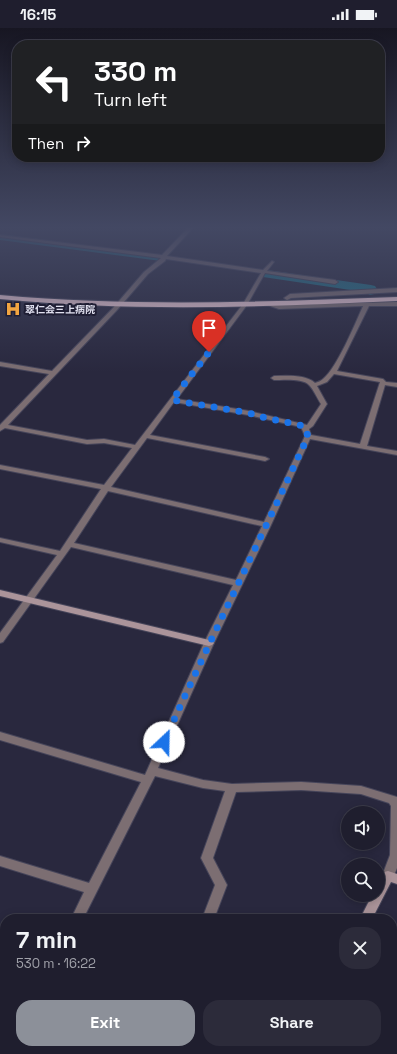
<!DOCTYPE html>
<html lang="en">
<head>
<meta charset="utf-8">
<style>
  :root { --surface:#1f1e2e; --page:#2c2b3a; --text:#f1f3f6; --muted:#a1a2aa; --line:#3c3c4a; --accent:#8c9099 }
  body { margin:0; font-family:"Space Grotesk","Noto Sans JP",sans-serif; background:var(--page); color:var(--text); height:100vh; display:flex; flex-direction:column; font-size:15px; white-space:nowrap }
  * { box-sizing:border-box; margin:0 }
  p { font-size:13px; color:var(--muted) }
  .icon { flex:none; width:22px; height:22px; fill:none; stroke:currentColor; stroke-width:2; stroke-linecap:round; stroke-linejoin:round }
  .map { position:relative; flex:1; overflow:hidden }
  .side { position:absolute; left:0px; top:886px; width:397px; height:140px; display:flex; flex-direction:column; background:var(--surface); border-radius:16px 16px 0 0; box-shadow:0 2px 10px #0003,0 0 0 1px var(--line) }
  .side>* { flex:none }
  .guide { position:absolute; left:12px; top:12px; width:373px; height:122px; border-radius:16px; box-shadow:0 2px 10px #0003,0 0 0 1px var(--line); background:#202124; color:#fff; overflow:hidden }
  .controls { position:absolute; left:341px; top:778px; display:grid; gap:8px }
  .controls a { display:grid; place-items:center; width:44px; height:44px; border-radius:50%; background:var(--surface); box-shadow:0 2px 10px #0003,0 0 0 1px var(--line); font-size:20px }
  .pin { position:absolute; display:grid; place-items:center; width:34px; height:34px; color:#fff; margin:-41px -17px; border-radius:50% 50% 50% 0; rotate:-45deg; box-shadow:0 0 4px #0007 }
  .pin .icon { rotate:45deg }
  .me { position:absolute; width:44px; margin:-22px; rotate:24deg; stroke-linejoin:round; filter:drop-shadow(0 0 3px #0008) }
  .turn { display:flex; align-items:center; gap:14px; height:84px; padding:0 16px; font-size:18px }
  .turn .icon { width:52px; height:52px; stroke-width:2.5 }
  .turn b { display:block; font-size:28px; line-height:34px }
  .then { display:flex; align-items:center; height:38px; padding:0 16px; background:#0003; gap:8px; font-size:15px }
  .round { display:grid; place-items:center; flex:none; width:42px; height:42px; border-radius:16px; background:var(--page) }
  .summary { display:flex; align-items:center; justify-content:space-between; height:68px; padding:0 16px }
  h1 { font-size:24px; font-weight:800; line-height:30px }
  .action { display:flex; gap:8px; margin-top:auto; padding:8px 16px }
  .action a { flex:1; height:46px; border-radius:16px; background:var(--accent); color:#fff; font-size:16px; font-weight:800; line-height:46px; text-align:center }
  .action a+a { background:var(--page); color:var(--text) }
  .status { display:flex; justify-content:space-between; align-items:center; height:28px; padding:0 20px; background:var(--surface); direction:ltr }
  .status svg { height:11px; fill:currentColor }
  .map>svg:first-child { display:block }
  .water { fill:#1f7187 }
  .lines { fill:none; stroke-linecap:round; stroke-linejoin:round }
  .river { fill:#1f7187; fill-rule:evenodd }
  .street-casing { stroke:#46455a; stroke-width:2 }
  .secondary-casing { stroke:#46455a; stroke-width:2 }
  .highway-casing { stroke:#46455a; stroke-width:2 }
  .street { fill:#7c6e72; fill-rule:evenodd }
  .secondary { fill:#ab949a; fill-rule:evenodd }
  .highway { fill:#efccd5; fill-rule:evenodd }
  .route { stroke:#1a73e8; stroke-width:7; stroke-dasharray:0 12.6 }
  .labels { text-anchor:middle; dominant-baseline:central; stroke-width:4; stroke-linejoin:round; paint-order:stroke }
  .far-poi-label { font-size:10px; font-weight:bold; fill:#e0e0ef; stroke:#1f1e34; text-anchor:start }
</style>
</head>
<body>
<div class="status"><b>16:15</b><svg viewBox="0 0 49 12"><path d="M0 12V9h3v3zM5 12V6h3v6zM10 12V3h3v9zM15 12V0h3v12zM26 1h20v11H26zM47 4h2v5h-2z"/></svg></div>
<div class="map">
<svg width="397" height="1026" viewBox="0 0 397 1026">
  <rect width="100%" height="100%" fill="#29283e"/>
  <path class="water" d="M397,962V1026H377L378,1021H392V978Z"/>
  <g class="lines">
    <g class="river">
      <path d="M0,206L161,227L165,228L167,230L165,232L161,233L0,212Z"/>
      <path d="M267,242L371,257L375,258L377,261L374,266L370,267L364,264L263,249L261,246L263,243Z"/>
    </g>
    <g class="street-casing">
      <g id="street">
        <path d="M188,200H193L167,228L263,242L272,233L274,234L267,243L335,252L338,254L335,256L265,245L247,277L177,371L249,383L307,397L321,376C317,370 314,362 309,357C303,350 283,352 274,352L271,350L274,348C287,348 305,346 315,355C318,354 321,353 323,351C337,340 355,296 363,278L279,281L267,277V275L279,277L397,274V278H369L337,343L383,351L386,354L397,355V359L385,357L367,418L397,423V427L310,411L271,497L214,615L158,740L203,752L232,756L301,754L361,758L397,769V840L392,852L388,853L384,852L382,848L390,827L391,778L389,775L361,766L301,762L236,764L213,830L227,857L214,891H202L215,857L201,830L225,763L203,760L155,748L83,891H71L84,864L0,838V828L89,855L141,754L0,712V704L145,747L204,615L233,557L71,519L3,614L0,615V605L57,527L0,514V510L60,523L101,461L0,441V437L104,457L132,420L104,415L87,416L5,400L0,403V397L49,346L0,338V334L52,343L113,280L144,244L161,230L0,209V207L162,227ZM166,231L261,245L243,276L135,417L104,411L87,412L8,397L117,282L148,246L165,233ZM334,346L380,354L360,416L311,407L309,401L313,398L327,376L317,358L327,354ZM174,374L248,387L301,399L305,408L264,494L111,459L147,410L265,433L269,431L265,429L150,407ZM108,463L262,498L236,552L74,515Z"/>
        <path d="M397,260V264L291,270L287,272L284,270L290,266Z"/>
        <path d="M314,1021H328L326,1026H312Z"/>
      </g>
    </g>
    <g class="secondary-casing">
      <g id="secondary">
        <path d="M0,562L209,612L212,613L214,615L212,617L209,618L0,568Z"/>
        <path d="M388,843L397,846V856L391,854L372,891H360L372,867H378V856L384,844Z"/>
        <path d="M4,1016L5,1021H16L14,1026H0Z"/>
      </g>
    </g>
    <g class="highway-casing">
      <path id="highway" d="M0,267C132,279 264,274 397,269V273C264,279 132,284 0,271Z"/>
    </g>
    <use href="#street" class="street"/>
    <use href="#secondary" class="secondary"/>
    <use href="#highway" class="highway"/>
  </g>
  <linearGradient id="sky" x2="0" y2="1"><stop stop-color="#171622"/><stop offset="0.58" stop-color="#434863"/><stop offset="1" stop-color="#434863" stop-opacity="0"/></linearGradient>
  <rect width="397" height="344" fill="url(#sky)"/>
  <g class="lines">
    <path class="route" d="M164,714C210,611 261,511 308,408L304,398L266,390L249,385L172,372L209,324"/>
  </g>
  <defs>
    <g id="hospital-bare" transform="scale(1.2)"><path d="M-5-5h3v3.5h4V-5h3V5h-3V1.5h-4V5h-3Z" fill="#f2a541" stroke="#1f1e34" stroke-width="2.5" paint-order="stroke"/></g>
  </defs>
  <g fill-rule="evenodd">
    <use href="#hospital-bare" x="13" y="281"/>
  </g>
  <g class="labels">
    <g class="far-poi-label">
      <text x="25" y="281">翠仁会三上病院</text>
    </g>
  </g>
</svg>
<div class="controls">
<a><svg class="icon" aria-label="sound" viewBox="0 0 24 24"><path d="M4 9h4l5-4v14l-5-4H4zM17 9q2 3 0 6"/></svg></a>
<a><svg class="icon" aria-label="search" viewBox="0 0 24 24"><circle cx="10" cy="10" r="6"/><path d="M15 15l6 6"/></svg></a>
</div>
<div class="pin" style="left:209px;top:324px;background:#d93025"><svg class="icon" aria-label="arrive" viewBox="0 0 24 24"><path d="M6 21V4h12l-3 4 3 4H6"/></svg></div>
<svg class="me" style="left:164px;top:714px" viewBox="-20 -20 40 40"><circle r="19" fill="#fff"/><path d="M0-13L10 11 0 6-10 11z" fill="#1a73e8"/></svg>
<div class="guide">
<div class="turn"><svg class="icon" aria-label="left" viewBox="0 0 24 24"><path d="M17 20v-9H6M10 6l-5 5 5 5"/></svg><div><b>330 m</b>Turn left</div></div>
<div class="then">Then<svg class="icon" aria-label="right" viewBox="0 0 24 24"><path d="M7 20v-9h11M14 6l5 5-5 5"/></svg></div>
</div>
<section class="side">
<div class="summary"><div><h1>7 min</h1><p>530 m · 16:22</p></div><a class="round"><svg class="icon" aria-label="close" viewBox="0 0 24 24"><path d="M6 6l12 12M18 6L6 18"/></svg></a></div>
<div class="action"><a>Exit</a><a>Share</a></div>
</section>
</div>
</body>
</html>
